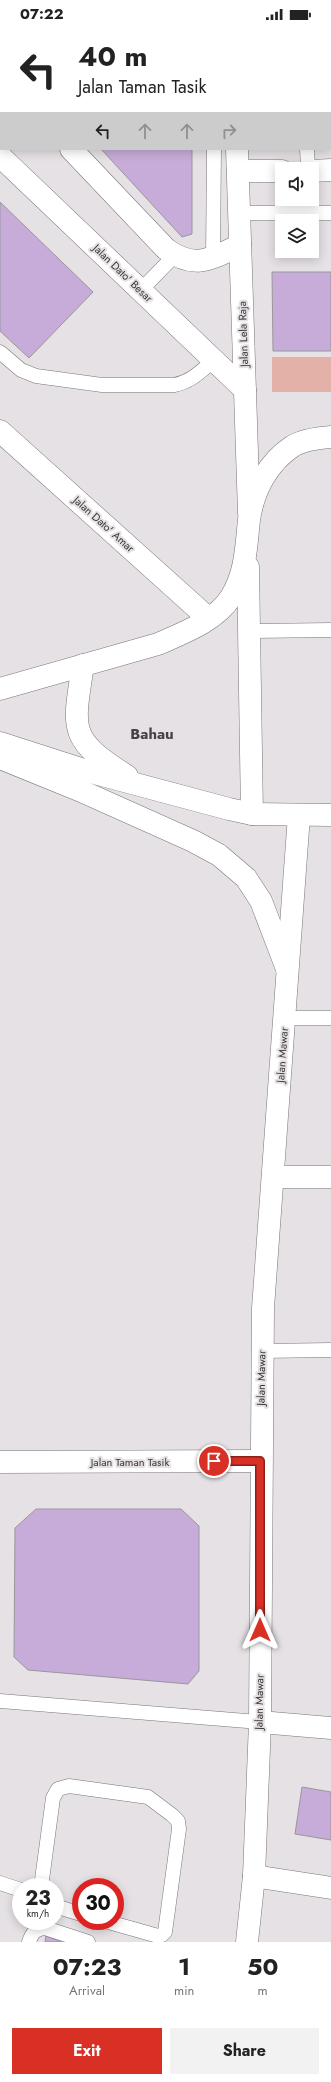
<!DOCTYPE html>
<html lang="en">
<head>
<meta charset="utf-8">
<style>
  :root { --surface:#fff; --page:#f2f2f2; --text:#222; --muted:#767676; --accent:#d93025 }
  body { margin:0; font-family:Jost,sans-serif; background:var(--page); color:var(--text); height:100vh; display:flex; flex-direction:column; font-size:15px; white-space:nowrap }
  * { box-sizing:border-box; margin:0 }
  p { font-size:13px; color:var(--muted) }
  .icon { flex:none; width:22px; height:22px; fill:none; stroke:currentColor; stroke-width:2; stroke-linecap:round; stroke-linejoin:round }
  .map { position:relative; height:1914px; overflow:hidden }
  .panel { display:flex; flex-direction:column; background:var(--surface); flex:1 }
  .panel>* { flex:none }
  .hud { position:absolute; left:0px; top:0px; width:331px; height:122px; box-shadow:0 2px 10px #0003; background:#fff; color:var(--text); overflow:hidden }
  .buttons { position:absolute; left:275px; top:134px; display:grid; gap:8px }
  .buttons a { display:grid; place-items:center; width:44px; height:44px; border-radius:0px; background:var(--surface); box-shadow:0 2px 10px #0003; font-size:20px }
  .speed { position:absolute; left:12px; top:1850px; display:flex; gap:8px; font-size:20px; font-weight:700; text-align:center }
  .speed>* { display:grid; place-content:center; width:52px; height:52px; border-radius:50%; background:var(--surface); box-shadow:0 2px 10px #0003; line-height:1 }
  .speed small { font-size:10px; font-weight:400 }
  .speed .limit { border:6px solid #d22; background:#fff; color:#111 }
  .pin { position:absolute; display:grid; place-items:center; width:34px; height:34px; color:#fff; margin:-17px; border:2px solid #fff; border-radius:50%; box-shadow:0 1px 4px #0007 }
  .me { position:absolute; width:44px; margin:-22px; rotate:0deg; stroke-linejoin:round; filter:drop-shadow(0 0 3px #0008) }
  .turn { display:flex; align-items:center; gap:14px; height:84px; padding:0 12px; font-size:18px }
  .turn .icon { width:52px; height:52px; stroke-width:2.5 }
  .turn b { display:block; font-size:28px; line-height:34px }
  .lanes { display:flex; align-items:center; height:38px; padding:0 12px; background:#0003; justify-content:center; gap:20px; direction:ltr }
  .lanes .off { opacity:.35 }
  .eta { display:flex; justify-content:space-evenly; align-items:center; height:68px; text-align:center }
  .eta b { font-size:24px; font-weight:700; line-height:28px }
  .button { display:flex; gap:8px; margin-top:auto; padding:8px 12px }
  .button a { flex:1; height:46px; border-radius:0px; background:var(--accent); color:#fff; font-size:16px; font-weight:700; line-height:46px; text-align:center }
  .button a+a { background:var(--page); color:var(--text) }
  .status { display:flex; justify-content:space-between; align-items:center; height:28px; padding:0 20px; background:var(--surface); direction:ltr }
  .status svg { height:11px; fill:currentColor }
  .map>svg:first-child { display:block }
  .green { fill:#e3b1a7 }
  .building { fill:#c7acd9; stroke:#99979b }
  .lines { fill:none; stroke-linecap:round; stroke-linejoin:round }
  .lane-casing { stroke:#797678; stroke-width:15 }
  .street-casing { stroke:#797678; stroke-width:23 }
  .secondary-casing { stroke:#797678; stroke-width:23 }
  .lane { stroke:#fff; stroke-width:14 }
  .street { stroke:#fff; stroke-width:22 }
  .secondary { stroke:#fff; stroke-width:22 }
  .route-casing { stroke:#8d1f18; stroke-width:10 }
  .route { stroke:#d93025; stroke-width:7 }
  .labels { text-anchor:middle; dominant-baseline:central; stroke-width:4; stroke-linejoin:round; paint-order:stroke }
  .street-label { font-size:11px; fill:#383738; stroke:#e5e1e4 }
  .district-label { font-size:15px; font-weight:bold; fill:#454244; stroke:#e5e1e4 }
</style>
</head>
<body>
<div class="status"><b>07:22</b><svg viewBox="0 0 49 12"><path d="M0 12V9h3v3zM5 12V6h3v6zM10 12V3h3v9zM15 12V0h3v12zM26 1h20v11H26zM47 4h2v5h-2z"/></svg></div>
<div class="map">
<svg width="331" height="1914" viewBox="0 0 331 1914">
  <rect width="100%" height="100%" fill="#e5e1e4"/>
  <rect class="green" x="272" y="329" width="59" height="35"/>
  <g class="building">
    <path d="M0,0H106L107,1H1V12Z"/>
    <path d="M101,121H192V206L182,209Z"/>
    <path d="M0,174L93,264L29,330L0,303Z"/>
    <path d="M272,244H331V323H273Z"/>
    <path d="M36,1481H181L199,1498V1643L188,1656L28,1642L14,1629L15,1500Z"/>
    <path d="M302,1759L331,1764V1812L295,1806Z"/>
    <path d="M46,1908L62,1914H45Z"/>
  </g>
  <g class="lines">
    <g class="lane-casing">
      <g id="lane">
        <path d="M150,0L151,1"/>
        <path d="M302,0V1"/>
        <path d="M307,121L308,141"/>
        <path d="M239,185H331"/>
        <path d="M213,230L214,121"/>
        <path d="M141,262L175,227"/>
        <path d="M0,324L21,342L36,348L102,357H174C191,354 201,343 214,332"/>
        <path d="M249,603L331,602"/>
        <path d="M284,990H331"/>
        <path d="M261,1323L331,1322"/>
        <path d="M0,1673L260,1694"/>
        <path d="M0,1855L21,1862"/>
        <path d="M41,1859L53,1770L58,1761L69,1758L148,1769L172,1787L178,1793L179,1801L165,1904L162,1907L158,1908L105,1893"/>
        <path d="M55,1878L81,1886"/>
        <path d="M29,1914C32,1905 35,1901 45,1900L88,1914"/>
      </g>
    </g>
    <g class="street-casing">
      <g id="street">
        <path d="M233,0V1"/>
        <path d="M0,45L1,46"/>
        <path d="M71,121L166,221C195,242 211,231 240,217"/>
        <path d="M237,121L249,485"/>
        <path d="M0,128L245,362"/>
        <path d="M238,143H282"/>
        <path d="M312,143L331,142"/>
        <path d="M0,403L208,590"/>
        <path d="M273,1149H331"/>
        <path d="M0,1434L260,1433"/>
        <path d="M260,1694L331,1700"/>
        <path d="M254,1848L331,1860"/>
        <path d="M247,1914L254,1848L260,1694L263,1280L299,787"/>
      </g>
    </g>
    <g class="secondary-casing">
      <g id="secondary">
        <path d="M248,539L252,786"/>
        <path d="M83,637C73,702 68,711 127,748"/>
        <path d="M0,661L158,616C183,605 216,593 231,569C246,545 246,519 249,492C253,463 268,434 293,418C303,412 319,410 331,409"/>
        <path d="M0,715L87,743L229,781L252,786L331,787"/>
        <path d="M0,730L79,762L193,813L219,827L246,850L261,873L287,941"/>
      </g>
    </g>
    <use href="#lane" class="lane"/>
    <use href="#street" class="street"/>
    <use href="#secondary" class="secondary"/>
  </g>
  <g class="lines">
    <g class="route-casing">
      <path id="route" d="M214,1433H260V1602"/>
    </g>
    <use href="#route" class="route"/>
  </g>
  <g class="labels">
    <g class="street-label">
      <text transform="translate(123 245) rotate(44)">Jalan Dato' Besar</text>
      <text transform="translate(243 306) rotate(-92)">Jalan Lela Raja</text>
      <text transform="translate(104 496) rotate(42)">Jalan Dato' Amar</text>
      <text transform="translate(282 1027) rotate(-86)">Jalan Mawar</text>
      <text transform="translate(261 1350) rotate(-89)">Jalan Mawar</text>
      <text x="130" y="1434">Jalan Taman Tasik</text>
      <text transform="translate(259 1674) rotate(-89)">Jalan Mawar</text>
    </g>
    <g class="district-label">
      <text x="152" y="706">Bahau</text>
    </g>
  </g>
</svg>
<div class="buttons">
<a><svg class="icon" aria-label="sound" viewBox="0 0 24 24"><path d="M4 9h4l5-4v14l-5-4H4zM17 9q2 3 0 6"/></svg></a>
<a><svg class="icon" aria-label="layers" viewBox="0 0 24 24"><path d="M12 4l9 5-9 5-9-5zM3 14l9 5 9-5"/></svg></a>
</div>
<div class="speed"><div>23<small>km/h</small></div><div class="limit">30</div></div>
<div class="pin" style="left:214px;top:1433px;background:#d93025"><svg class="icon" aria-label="arrive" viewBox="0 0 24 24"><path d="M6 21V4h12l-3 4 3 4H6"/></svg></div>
<svg class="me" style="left:260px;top:1602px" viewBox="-20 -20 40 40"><path d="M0-17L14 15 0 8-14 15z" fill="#d93025" stroke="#fff" stroke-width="4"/></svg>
<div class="hud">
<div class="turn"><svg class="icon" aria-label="left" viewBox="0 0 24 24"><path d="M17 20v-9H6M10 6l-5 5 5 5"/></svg><div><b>40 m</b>Jalan Taman Tasik</div></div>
<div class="lanes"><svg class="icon" aria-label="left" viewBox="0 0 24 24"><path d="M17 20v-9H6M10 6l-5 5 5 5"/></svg><svg class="icon off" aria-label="ahead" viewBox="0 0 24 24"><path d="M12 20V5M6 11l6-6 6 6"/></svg><svg class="icon off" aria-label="ahead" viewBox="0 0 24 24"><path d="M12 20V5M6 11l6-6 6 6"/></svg><svg class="icon off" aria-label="right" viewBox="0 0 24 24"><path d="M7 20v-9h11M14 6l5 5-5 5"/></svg></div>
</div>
</div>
<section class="panel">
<div class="eta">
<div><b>07:23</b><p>Arrival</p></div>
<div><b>1</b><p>min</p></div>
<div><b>50</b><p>m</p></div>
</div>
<div class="button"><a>Exit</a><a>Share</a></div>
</section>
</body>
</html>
